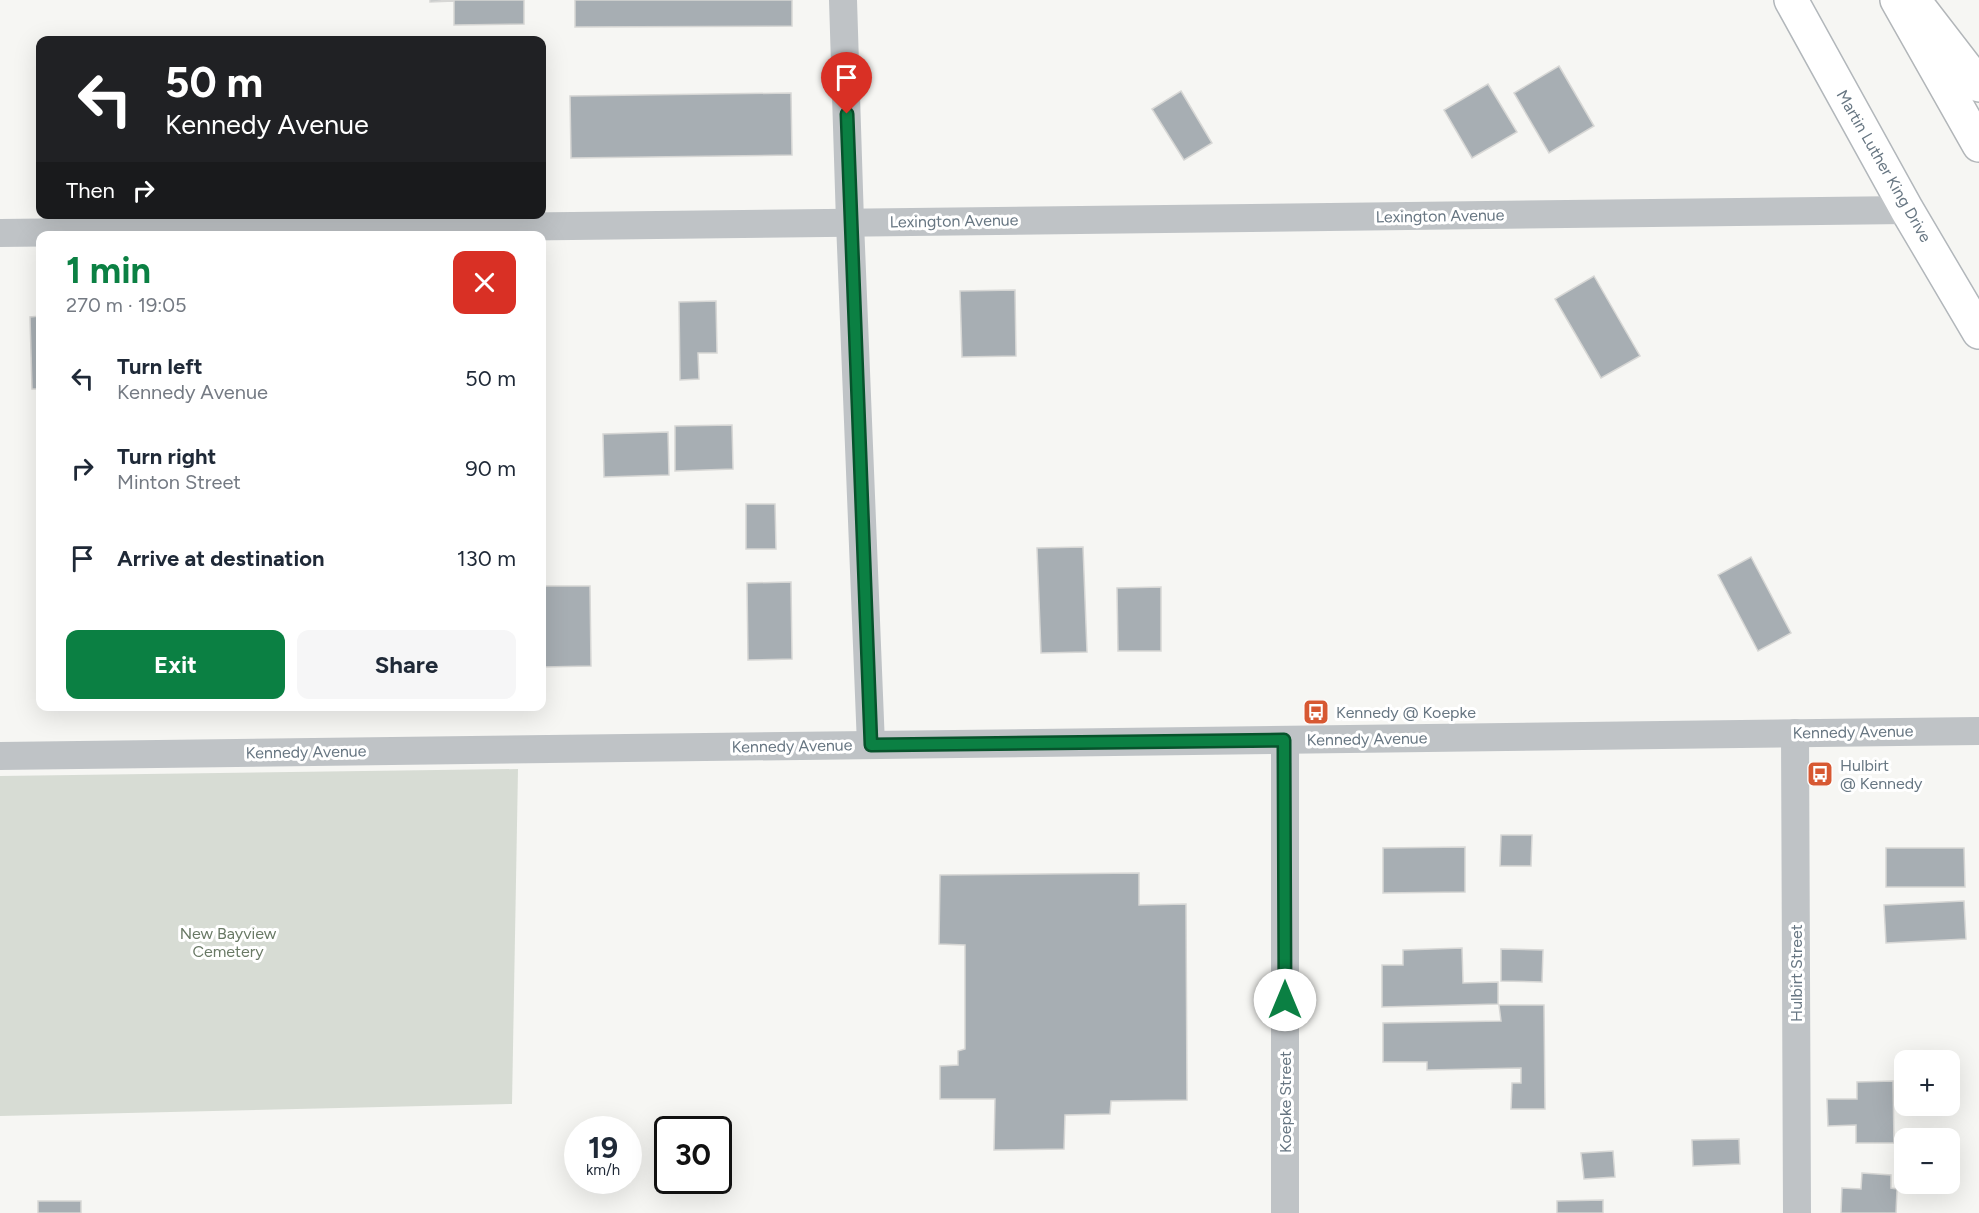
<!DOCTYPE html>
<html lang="en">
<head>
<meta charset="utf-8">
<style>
  :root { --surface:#fff; --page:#f6f6f7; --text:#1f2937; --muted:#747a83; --accent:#0b8043 }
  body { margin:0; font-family:Figtree,sans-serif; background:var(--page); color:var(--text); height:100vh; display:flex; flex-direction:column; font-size:22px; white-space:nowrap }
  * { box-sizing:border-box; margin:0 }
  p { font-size:20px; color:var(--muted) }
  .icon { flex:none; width:33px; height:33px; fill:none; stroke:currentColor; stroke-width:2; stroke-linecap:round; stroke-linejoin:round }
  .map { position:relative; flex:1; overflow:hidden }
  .sheet { position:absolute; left:36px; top:231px; width:510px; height:480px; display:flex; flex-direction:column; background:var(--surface); border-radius:12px; box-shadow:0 6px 24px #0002 }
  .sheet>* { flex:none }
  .top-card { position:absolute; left:36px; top:36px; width:510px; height:183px; border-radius:12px; box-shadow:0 6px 24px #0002; background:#202124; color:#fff; overflow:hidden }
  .buttons { position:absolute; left:1894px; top:1050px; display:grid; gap:12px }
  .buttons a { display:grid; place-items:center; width:66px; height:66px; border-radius:12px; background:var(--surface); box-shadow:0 6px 24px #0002; font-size:30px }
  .speed { position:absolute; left:564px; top:1116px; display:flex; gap:12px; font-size:30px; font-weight:700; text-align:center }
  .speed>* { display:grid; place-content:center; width:78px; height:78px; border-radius:50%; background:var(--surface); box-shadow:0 6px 24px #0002; line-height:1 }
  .speed small { font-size:15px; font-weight:400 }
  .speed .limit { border:3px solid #111; border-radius:9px; background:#fff; color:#111 }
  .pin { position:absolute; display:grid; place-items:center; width:51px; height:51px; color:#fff; margin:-62px -26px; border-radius:50% 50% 50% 0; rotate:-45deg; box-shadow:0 0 6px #0007 }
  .pin .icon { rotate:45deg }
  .me { position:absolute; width:66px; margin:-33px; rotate:0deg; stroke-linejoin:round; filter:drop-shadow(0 0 4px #0008) }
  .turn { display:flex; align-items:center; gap:21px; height:126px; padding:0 30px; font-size:27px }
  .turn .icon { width:78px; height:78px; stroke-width:2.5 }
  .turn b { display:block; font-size:42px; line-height:51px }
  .then { display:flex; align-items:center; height:57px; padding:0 30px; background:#0003; gap:12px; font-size:22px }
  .round { display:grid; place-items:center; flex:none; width:63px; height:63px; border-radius:12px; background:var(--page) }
  .headline { display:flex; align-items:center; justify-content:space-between; height:102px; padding:0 30px }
  h1 { font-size:36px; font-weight:700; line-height:45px; color:var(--accent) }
  .cta { display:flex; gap:12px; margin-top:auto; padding:12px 30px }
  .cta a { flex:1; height:69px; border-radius:12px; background:var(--accent); color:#fff; font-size:24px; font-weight:700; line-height:69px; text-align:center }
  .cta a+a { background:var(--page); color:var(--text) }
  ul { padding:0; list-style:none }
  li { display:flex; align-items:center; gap:18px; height:90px; padding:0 30px }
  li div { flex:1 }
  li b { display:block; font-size:22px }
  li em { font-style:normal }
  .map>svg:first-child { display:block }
  .green { fill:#d7dcd4 }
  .building { fill:#a7aeb3; stroke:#d7d7d5; stroke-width:1.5 }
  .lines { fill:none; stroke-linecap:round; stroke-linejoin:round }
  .secondary-casing { stroke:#b2b7bb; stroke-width:36 }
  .motorway-casing { stroke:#b2b6b9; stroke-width:36 }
  .minor { stroke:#bfc3c6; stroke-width:28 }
  .secondary { stroke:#fff; stroke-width:33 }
  .motorway { stroke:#fff; stroke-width:33 }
  .route-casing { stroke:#07532c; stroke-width:15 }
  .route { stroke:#0b8043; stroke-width:10 }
  .labels { text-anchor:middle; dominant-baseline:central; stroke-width:6; stroke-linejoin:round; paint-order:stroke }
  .street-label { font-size:16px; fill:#677682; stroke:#fff }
  .poi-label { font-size:16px; fill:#677682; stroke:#fff; text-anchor:start }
  .park-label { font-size:16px; fill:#697965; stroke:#fff }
</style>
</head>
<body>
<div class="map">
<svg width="1979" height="1213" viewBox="0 0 1979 1213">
  <rect width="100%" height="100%" fill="#f6f6f3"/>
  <path class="green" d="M518,769L512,1104L0,1116V776Z"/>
  <g class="building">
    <path d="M430,0H524V24L454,25V1L430,2Z"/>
    <path d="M575,0H792V26L575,27Z"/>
    <path d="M1559,66L1594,126L1549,153L1514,93Z"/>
    <path d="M1488,84L1517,132L1472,158L1444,110Z"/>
    <path d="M1181,91L1212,143L1184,160L1152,109Z"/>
    <path d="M791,93L792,155L571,158L570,96Z"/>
    <path d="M1594,276L1640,356L1601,378L1555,299Z"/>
    <path d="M1015,290L1016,356L962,357L960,291Z"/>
    <path d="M716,301L717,353H698L699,379L680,380L679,302Z"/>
    <path d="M40,316V389H32L30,317Z"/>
    <path d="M732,425L733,469L675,471V426Z"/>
    <path d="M668,432L669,475L604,477L603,434Z"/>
    <path d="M746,504H775L776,549H746Z"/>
    <path d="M1083,547L1087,652L1041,653L1037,548Z"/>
    <path d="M1751,557L1791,633L1758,651L1718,575Z"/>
    <path d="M791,582L792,659L748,660L747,583Z"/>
    <path d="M542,586H590L591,666L542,667Z"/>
    <path d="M1161,587V651H1118L1117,588Z"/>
    <path d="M1501,835H1532L1531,866H1500Z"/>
    <path d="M1465,847V892L1383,893V848Z"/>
    <path d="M1886,848H1964L1965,887H1886Z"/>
    <path d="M1139,873V905L1186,904L1187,1100L1111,1101L1110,1114L1065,1115L1064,1149L994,1150L995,1099H940V1066L958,1065V1051L965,1049V945L939,944L940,875Z"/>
    <path d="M1964,901L1966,939L1886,943L1884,905Z"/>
    <path d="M1462,948L1463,983L1498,982V1004L1382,1007V965H1403V950Z"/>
    <path d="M1501,949L1543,950L1542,982L1501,981Z"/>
    <path d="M1499,1005H1544L1545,1109H1511L1512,1083H1521V1068L1427,1070V1062H1383V1023L1501,1021Z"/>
    <path d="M1893,1081L1894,1143H1856V1125L1828,1126L1827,1099H1857V1082Z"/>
    <path d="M1739,1139L1740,1164L1693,1166L1692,1140Z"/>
    <path d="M1613,1151L1615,1177L1584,1179L1581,1153Z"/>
    <path d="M1862,1173L1891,1175V1188L1897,1189L1896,1213H1841L1842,1188L1861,1189Z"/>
    <path d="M1603,1200V1213H1557V1201Z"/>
    <rect x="38" y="1201" width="43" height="12"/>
  </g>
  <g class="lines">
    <g class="secondary-casing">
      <path id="secondary" d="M1791,0L1907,210L1979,332"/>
    </g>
    <g class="motorway-casing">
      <g id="motorway">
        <path d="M1897,0L1979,145"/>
        <path d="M1922,11L1979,85"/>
      </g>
    </g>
    <g class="minor">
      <path d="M843,0L850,222L871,745"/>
      <path d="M0,233L1907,210"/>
      <path d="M1795,733L1797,1213"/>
      <path d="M1285,740V1213"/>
      <path d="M0,756L1979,731"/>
    </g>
    <use href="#secondary" class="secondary"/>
    <use href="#motorway" class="motorway"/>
  </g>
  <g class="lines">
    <g class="route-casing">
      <path id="route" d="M847,114L871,745L1284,740L1285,1000"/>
    </g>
    <use href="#route" class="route"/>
  </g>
  <defs>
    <g id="bus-square" transform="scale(1.35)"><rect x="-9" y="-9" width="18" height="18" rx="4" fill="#d75832" stroke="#fff"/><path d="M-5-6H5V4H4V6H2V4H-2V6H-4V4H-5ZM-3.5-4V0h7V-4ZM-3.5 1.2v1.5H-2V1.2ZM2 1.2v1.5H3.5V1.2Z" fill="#fff"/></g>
  </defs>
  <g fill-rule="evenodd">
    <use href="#bus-square" x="1316" y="712"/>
    <use href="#bus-square" x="1820" y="774"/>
  </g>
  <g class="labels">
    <g class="street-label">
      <text transform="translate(1884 166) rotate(60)">Martin Luther King Drive</text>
      <text transform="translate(1440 216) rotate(-1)">Lexington Avenue</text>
      <text transform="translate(954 221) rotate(-1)">Lexington Avenue</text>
      <text transform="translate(1853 732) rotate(-1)">Kennedy Avenue</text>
      <text transform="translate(1367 739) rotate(-1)">Kennedy Avenue</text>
      <text transform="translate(792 746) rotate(-1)">Kennedy Avenue</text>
      <text transform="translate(306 752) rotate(-1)">Kennedy Avenue</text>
      <text transform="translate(1796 973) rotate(-90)">Hulbirt Street</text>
      <text transform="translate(1285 1102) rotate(-90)">Koepke Street</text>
    </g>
    <g class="poi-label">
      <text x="1336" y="712">Kennedy @ Koepke</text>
      <text x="1840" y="765">Hulbirt<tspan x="1840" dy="18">@ Kennedy</tspan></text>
    </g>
    <g class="park-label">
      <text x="228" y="933">New Bayview<tspan x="228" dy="18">Cemetery</tspan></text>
    </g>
  </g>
</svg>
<div class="buttons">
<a>+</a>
<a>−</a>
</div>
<div class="speed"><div>19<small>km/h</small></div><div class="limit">30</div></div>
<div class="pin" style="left:847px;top:114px;background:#d93025"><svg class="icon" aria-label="arrive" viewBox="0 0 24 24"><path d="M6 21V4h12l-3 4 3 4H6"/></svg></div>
<svg class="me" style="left:1285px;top:1000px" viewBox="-20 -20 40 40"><circle r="19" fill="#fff"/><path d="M0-13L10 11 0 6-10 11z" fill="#0b8043"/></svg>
<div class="top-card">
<div class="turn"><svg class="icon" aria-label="left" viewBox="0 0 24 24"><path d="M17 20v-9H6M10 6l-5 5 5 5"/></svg><div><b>50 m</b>Kennedy Avenue</div></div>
<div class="then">Then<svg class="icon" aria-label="right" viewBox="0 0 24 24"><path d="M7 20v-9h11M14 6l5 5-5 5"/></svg></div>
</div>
<section class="sheet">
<div class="headline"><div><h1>1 min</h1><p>270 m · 19:05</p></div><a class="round" style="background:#d93025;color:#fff"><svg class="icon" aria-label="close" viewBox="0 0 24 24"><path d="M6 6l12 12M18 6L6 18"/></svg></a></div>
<ul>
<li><svg class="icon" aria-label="left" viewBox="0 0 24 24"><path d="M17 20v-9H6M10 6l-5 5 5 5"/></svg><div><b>Turn left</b><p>Kennedy Avenue</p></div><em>50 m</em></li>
<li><svg class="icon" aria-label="right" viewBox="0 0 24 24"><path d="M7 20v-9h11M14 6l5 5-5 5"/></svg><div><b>Turn right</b><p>Minton Street</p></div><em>90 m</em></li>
<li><svg class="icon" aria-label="arrive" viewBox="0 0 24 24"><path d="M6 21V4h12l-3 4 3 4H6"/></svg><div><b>Arrive at destination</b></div><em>130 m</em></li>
</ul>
<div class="cta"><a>Exit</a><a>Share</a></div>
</section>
</div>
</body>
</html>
